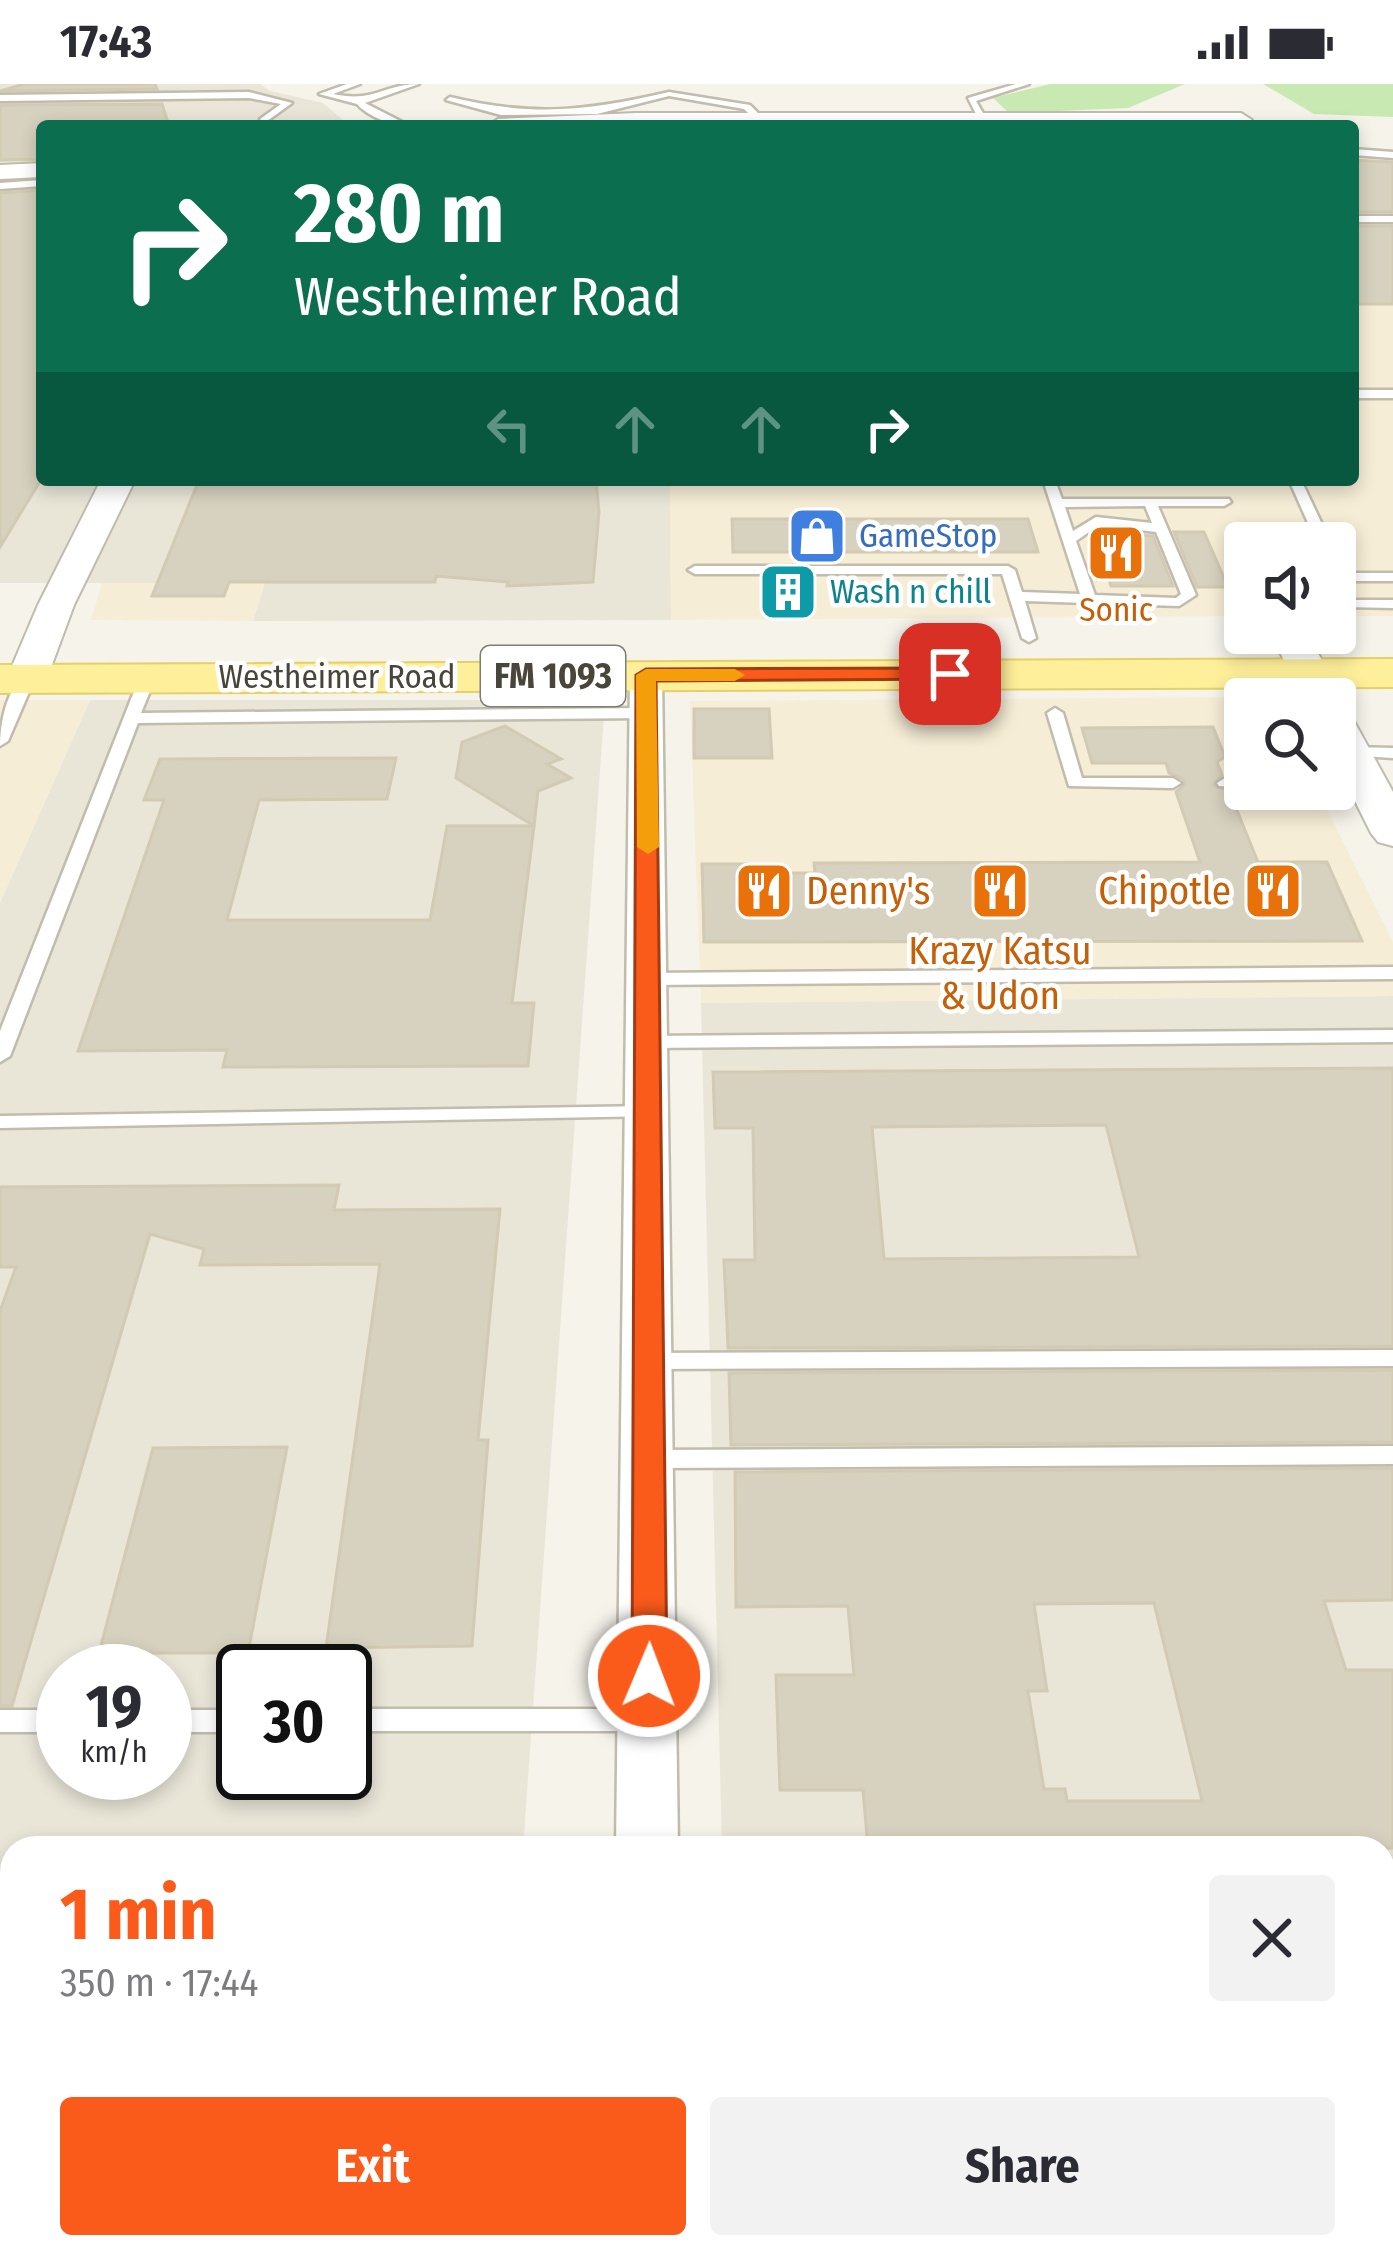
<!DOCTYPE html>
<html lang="en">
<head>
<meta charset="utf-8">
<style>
  :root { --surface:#fff; --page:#f2f2f3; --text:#2b2b33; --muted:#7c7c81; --accent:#fa5b1b }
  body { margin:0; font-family:"Fira Sans Condensed",sans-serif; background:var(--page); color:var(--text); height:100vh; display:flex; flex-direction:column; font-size:45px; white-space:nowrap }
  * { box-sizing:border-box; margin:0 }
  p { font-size:39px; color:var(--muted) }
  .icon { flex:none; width:66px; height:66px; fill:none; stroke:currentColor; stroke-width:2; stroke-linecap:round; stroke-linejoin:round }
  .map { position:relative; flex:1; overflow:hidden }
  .drawer { position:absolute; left:0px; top:1752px; width:1395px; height:423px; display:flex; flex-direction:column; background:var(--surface); border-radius:36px 36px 0 0; box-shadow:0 6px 18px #0003 }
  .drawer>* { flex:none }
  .banner { position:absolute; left:36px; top:36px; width:1323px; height:366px; border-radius:12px; box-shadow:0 6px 18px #0003; background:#0b6e4f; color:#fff; overflow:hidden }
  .controls { position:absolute; left:1224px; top:438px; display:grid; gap:24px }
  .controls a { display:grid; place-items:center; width:132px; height:132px; border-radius:12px; background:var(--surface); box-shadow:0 6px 18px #0003; font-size:60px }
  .speed { position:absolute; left:36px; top:1560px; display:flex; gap:24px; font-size:60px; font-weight:700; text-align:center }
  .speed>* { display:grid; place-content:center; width:156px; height:156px; border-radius:50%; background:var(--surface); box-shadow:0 6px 18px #0003; line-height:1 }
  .speed small { font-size:30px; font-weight:400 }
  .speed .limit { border:6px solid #111; border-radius:18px; background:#fff; color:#111 }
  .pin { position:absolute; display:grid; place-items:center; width:102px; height:102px; color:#fff; margin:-51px; border-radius:24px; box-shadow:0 6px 18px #0006 }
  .me { position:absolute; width:132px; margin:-66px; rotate:1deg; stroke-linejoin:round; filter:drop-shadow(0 0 9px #0008) }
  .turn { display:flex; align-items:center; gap:42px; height:252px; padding:0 60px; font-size:54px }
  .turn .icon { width:156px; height:156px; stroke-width:2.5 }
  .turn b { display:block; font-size:84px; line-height:102px }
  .lanes { display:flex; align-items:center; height:114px; padding:0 60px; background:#0003; justify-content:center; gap:60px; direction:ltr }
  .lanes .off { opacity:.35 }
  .round { display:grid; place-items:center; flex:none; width:126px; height:126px; border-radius:12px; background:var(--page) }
  .head { display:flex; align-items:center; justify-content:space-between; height:204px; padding:0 60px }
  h1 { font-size:72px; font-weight:700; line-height:90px; color:var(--accent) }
  .primary-button { display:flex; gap:24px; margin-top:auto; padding:24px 60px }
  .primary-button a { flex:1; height:138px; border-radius:12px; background:var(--accent); color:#fff; font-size:48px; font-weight:700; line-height:138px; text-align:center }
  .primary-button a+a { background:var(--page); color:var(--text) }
  .status { display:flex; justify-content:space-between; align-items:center; height:84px; padding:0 60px; background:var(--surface); direction:ltr }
  .status svg { height:33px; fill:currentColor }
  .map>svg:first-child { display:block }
  .residential { fill:#e9e6d8; fill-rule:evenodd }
  .commercial { fill:#f6edd6 }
  .green { fill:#c9e9b3 }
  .building { fill:#d7d1bf; stroke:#d2cab2; stroke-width:3; fill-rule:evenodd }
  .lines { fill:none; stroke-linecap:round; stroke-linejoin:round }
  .service-casing { stroke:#c1bcac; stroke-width:5 }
  .minor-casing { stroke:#c1bcac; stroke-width:5 }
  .tertiary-casing { stroke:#c1bcac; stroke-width:4 }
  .primary-casing { stroke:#e5d068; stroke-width:4 }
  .service { fill:#fff; fill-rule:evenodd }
  .minor { fill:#fff; fill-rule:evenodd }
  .tertiary { fill:#fff; fill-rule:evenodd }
  .primary { fill:#feef9a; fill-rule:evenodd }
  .route { fill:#fa5b1b; stroke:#a23b12; stroke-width:3 }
  .slow { fill:#f59e0b }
  .labels { text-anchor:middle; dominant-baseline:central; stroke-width:9; stroke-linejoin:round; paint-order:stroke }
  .far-shop-label { font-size:33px; fill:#366cbe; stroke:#fff; text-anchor:start }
  .far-culture-label { font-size:33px; fill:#0d838f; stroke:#fff; text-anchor:start }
  .far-food-label { font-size:33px; fill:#c56008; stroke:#fff }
  .far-street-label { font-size:33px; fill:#494538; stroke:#fff }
  .shield { fill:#fff; stroke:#807d74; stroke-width:3 }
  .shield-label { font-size:36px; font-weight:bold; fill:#494538 }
  .food-label { font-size:39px; fill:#c56008; stroke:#fff; text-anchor:start }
</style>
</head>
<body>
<div class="status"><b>17:43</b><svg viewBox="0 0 49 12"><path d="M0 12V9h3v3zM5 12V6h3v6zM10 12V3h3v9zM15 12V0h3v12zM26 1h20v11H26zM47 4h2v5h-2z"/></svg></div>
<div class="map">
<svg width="1393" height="2174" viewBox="0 0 1393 2174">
  <rect width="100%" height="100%" fill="#f5f3ea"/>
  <g class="residential">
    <path d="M0,0H260L270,7L323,19L350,42H42V79L0,81Z"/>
    <path d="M42,92V396H670L671,536L253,537L264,499H0V94Z"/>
    <path d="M90,616H605L523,1764H12V2163H494L493,2174H0V819ZM63,1587H165V1689H63ZM243,1587H345V1689H243Z"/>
    <path d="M1393,912V2174H732V2163H1383V1764H722L701,919Z"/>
  </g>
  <g class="commercial">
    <path d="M1353,147H1393V532H1335V459H1245V532L671,536L670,396H1353Z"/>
    <path d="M102,499H265L253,537L91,536Z"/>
    <path d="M1272,613L1245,615V705H1317L1393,858V912L701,919L690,617Z"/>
    <path d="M0,616H90L0,819Z"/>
  </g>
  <g class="green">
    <path d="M1050,0H1185L1128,24L1009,29L993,14Z"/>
    <path d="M1263,0H1393V33L1314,30Z"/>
  </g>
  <g class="building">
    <path d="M24,0H155L157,5L0,7Z"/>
    <path d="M162,20L169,42H42V75L0,76V21Z"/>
    <path d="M1353,76L1393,78V128H1353Z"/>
    <path d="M42,106V394L0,463V109Z"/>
    <rect x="1353" y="142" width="40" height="78"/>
    <path d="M199,396H596L599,428L593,498L507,502L508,498L436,492L435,498H229L224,512H152Z"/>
    <path d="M732,435H1028L1038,468H733Z"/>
    <path d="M1174,448H1204L1228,503H1197Z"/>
    <path d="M1124,449L1153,452L1173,502H1111L1095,453L1126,454Z"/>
    <path d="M694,625H769L772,674H694Z"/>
    <path d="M505,642L561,675L547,680L571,694L538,707L534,742L456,694L462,658Z"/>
    <path d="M1213,643L1225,673L1217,678L1222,691L1213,701L1229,707L1258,778H1327L1362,857L704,858L702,780H747L748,789H815L814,779L1200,778L1176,708L1185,700L1183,695L1169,689L1166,679H1092L1082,644Z"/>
    <path d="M396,674L387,715L259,716L227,836H430L447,742H534L512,919H534L528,982L223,983L227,966L78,967L164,716H144L160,675Z"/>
    <path d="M1393,984V1262L728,1264L724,1176H755L753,1044H715L713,988ZM1106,1041L1139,1173L884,1175L872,1043Z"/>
    <path d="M339,1101L334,1126L500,1125L478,1356H488L472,1562L326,1564L380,1180L200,1181L204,1165L150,1150L12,1622H0V1227L16,1183H0V1103Z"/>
    <path d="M1393,1286V1358L731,1361L729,1289Z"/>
    <path d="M287,1363L248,1569H99L153,1364Z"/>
    <path d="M1393,1384V1516L1324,1517L1346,1586H1393V1764H868L863,1706H780L776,1591H854L848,1522L736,1523L735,1388ZM1154,1519L1202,1717H1067L1065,1705H1044L1028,1607H1047L1034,1520Z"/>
  </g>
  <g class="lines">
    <g class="service-casing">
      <g id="service">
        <path d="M347,0H360L333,10C375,19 383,0 419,0L365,19L410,42C393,42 368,33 357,20L319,10Z"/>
        <path d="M1016,0H1029L976,17L987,36L980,38L968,14Z"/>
        <path d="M249,8L292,19L263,40L260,35L281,20L249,14L0,17V11Z"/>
        <path d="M669,8L750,21L765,36L758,38L744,25L669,12L597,30L501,31L446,16L450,13C532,33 588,27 669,8Z"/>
        <path d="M1353,65L1393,68V74L1353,71Z"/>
        <path d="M42,96V102L0,105V99Z"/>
        <rect x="1353" y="132" width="40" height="6"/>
        <rect x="1353" y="306" width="40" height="8"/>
        <path d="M1043,396H1055L1062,415H1229L1231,418L1224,422H1158L1196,511L1179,522L1025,517L1036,554L1029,558L1022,554L1002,490H695L688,486L695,482H1008L1015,486L1022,508L1080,510ZM1145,422L1152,439L1096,433L1073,447L1065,423ZM1099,441L1156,448L1181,510L1176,514L1095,511L1076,457Z"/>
        <path d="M1289,396H1301L1331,459H1317Z"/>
        <path d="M1335,479L1340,480L1345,489H1393V497H1343L1354,516H1393V524L1344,523L1335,508Z"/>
        <path d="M907,586L915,591L922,628L914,633L906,628L899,591Z"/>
        <path d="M27,589L35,594L8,657L0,662C0,638 7,603 27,589Z"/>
        <path d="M147,590L155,595L141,629L646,624L654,629L646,634L138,639L10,972L0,978V947L139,595Z"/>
        <path d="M1055,624L1063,629L1082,694H1173L1181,699L1173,704L1069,702L1047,629Z"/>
        <path d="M1351,663L1393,664V674L1345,671L1343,668Z"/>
        <path d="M1225,694H1245V704L1219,702L1217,699Z"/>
        <path d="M1393,883V895L650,901L641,895L650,889Z"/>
        <path d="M1393,946V958L648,964L638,958L648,952Z"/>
        <path d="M649,1022L659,1028L656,1032L0,1044V1032Z"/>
        <path d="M1393,1266V1282L647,1285L639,1283L635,1277L639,1271L647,1269Z"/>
        <path d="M1393,1362V1380L652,1384L643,1381L640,1375L643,1369L652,1366Z"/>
        <path d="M345,1625H644L654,1628L658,1636L654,1644L644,1647H345Z"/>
        <rect x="0" y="1626" width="63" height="22"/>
        <rect x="165" y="1626" width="78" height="22"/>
        <rect x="1383" y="1978" width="10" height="30"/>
      </g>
    </g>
    <g class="minor-casing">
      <g id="minor">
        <path d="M646,581L662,591L678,1764H616L630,591Z"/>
        <rect x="606" y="2163" width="72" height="11"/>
      </g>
    </g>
    <g class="tertiary-casing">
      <g id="tertiary">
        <path d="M636,29H1241L1252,36L1244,42H487L498,35Z"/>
        <path d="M42,79V93L0,95V81Z"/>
        <path d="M101,396H135L74,521L47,594L41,602H13L7,594L38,521Z"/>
        <path d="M1277,549H1307L1343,615L1337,623L1335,615H1303L1273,554Z"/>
        <path d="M1335,625L1349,628L1393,708V762L1378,758L1371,749L1335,677Z"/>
      </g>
    </g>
    <g class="primary-casing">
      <path id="primary" d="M1393,575V603L0,609V581Z"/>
    </g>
    <use href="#service" class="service"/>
    <use href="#minor" class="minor"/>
    <use href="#tertiary" class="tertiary"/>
    <use href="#primary" class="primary"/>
  </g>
  <path class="route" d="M950,584L960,590L957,595L656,597L667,1592L662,1602L649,1606L637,1602L632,1592L636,591L646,585Z"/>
  <path class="slow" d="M646,585H735L745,591L735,597H656L659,763L648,770L637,763L636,591Z"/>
  <defs>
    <g id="shop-square" transform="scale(3)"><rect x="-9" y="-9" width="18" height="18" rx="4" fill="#3f7fe0" stroke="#fff"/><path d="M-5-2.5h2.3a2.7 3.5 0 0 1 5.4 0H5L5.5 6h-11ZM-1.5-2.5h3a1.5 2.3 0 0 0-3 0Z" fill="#fff"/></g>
    <g id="restaurant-square" transform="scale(3)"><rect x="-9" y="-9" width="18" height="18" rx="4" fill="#e8710a" stroke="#fff"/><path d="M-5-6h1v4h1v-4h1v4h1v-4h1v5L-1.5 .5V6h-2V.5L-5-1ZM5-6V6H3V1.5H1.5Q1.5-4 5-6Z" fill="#fff"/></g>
    <g id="building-square" transform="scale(3)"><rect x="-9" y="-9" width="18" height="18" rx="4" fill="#0f9aa8" stroke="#fff"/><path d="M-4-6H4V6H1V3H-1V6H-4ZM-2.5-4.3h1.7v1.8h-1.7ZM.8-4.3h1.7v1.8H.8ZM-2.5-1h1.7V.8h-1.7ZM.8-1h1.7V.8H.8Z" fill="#fff"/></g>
  </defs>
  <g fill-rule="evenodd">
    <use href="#shop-square" x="817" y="452"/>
    <use href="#restaurant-square" x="1116" y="469"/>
    <use href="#building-square" x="788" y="508"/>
    <use href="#restaurant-square" x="764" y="807"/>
    <use href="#restaurant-square" x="1000" y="807"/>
    <use href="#restaurant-square" x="1273" y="807"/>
  </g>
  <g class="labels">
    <g class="far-shop-label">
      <text x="859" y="452">GameStop</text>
    </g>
    <g class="far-culture-label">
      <text x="830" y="508">Wash n chill</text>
    </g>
    <g class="far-food-label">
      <text x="1116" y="526">Sonic</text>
    </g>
    <g class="far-street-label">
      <text x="337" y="593">Westheimer Road</text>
    </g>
    <rect class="shield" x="481" y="562" width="144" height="60" rx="9"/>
    <g class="shield-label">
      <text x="553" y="592">FM 1093</text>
    </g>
    <g class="food-label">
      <text x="806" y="807">Denny's</text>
      <text x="1231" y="807" text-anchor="end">Chipotle</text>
      <text x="1000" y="867" text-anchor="middle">Krazy Katsu<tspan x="1000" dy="45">&amp; Udon</tspan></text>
    </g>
  </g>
</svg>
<div class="controls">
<a><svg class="icon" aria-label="sound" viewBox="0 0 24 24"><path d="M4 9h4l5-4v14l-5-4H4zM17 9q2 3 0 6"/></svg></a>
<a><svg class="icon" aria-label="search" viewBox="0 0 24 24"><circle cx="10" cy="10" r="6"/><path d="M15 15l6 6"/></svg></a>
</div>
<div class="speed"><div>19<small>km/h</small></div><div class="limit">30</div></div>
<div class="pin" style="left:950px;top:590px;background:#d93025"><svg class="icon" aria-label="arrive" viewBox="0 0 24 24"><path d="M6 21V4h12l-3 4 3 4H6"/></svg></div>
<svg class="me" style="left:649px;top:1592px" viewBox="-20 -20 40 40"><circle r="17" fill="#fa5b1b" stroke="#fff" stroke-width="3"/><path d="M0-11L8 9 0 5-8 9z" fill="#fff"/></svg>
<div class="banner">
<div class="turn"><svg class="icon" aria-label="right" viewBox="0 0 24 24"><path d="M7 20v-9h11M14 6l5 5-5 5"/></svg><div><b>280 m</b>Westheimer Road</div></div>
<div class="lanes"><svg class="icon off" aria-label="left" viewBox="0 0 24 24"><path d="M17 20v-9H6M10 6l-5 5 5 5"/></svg><svg class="icon off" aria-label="ahead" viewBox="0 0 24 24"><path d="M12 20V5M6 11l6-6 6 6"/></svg><svg class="icon off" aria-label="ahead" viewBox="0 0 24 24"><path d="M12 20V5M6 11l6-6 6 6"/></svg><svg class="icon" aria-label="right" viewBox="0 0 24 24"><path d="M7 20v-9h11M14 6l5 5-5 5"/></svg></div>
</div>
<section class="drawer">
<div class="head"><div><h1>1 min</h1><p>350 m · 17:44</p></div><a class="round"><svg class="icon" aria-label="close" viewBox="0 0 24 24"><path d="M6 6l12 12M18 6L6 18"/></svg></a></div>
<div class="primary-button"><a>Exit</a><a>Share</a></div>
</section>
</div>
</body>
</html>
